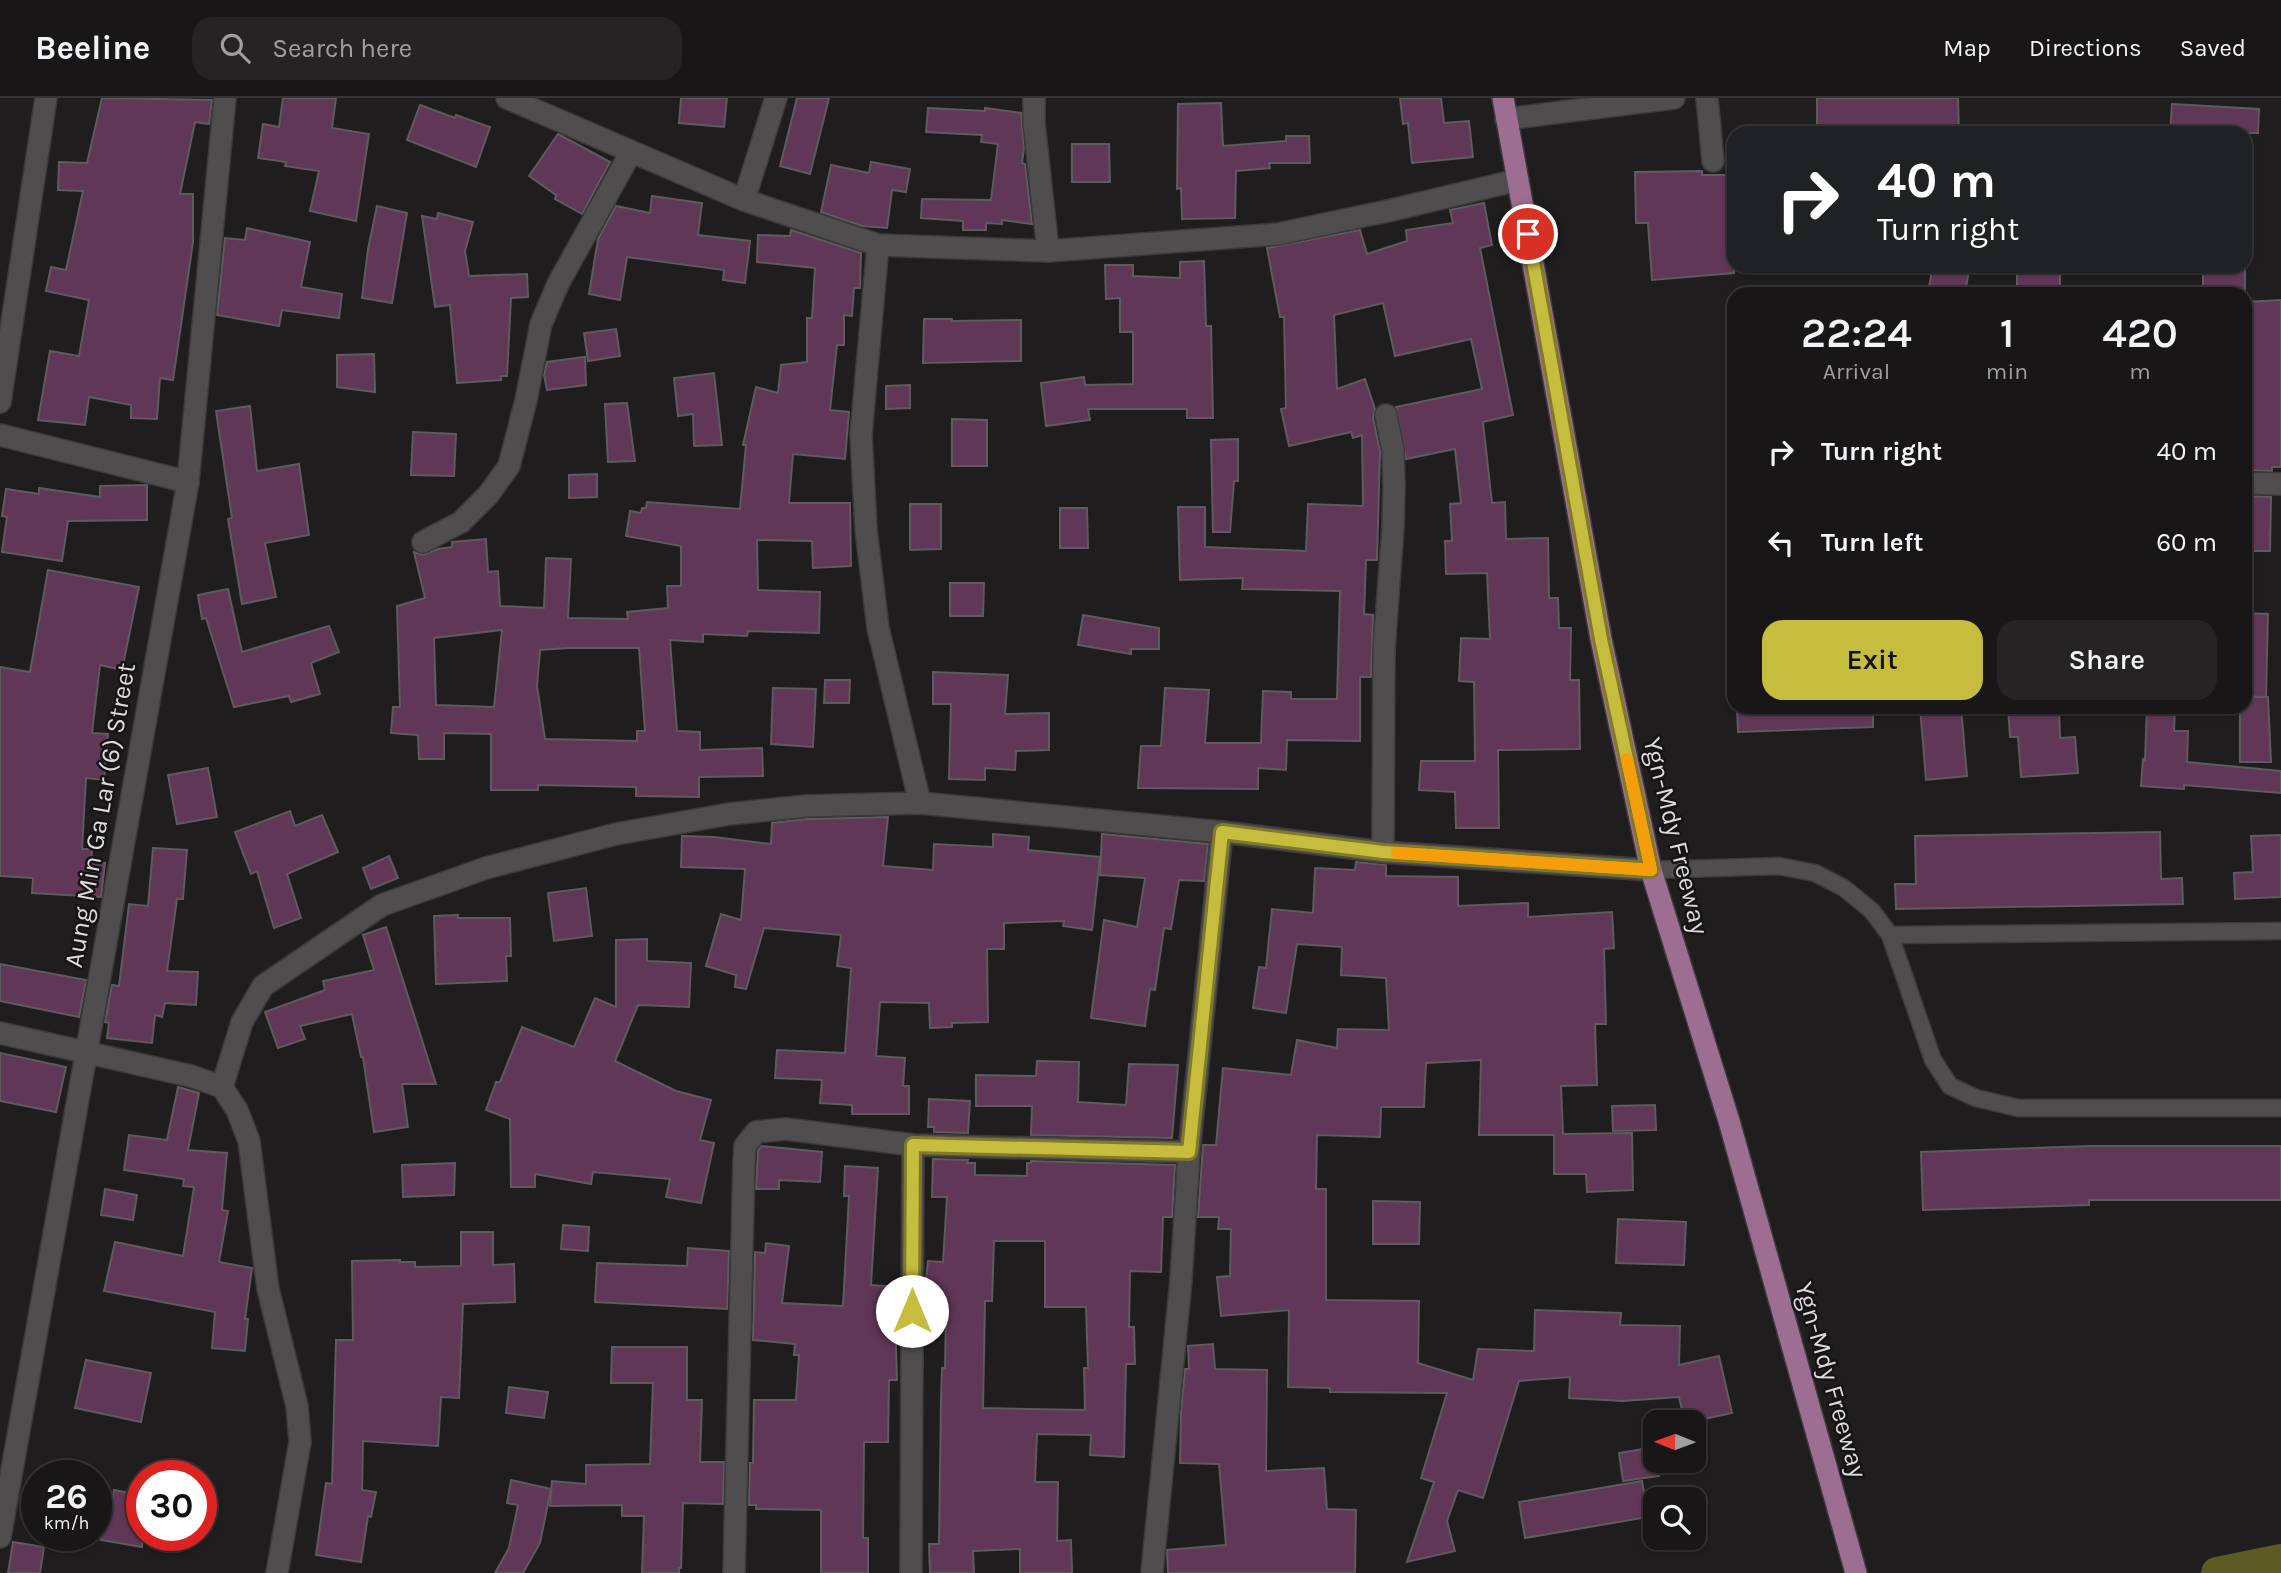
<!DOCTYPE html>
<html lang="en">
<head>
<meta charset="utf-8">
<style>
  :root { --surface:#181617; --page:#252324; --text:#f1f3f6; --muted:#9f9fa1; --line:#363536; --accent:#c6bc3d }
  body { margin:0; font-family:Karla,sans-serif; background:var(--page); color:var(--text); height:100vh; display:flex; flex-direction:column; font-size:26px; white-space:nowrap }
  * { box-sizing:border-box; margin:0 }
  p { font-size:23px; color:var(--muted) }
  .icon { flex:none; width:38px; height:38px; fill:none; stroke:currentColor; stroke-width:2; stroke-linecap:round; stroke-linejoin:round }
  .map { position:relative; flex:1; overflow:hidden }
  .panel { position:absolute; left:1727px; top:189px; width:525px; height:427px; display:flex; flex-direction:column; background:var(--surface); border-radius:21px; box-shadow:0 2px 5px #0004,0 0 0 2px var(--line) }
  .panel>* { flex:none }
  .guide { position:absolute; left:1727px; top:28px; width:525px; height:147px; border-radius:21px; box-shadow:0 2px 5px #0004,0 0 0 2px var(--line); background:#202124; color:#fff; overflow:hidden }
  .needle { width:46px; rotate:271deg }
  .controls { position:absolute; left:1643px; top:1312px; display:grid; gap:14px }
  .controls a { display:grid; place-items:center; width:63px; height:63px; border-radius:14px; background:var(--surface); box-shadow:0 2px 5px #0004,0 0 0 2px var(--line); font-size:35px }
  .speed { position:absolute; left:21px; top:1362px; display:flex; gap:14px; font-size:35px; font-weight:700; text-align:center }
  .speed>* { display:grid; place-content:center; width:91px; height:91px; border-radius:50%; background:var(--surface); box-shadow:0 2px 5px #0004,0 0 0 2px var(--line); line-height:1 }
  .speed small { font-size:18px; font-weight:400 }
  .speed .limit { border:10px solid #d22; background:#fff; color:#111 }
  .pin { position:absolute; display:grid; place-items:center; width:60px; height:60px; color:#fff; margin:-30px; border:4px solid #fff; border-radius:50%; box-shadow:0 2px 7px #0007 }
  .me { position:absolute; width:77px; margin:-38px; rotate:0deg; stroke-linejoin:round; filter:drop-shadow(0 0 5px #0008) }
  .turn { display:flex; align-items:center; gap:24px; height:147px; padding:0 35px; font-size:32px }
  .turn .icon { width:91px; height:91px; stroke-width:2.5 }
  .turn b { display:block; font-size:49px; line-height:60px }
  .eta { display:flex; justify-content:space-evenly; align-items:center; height:119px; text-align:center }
  .eta b { font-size:42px; font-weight:600; line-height:49px }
  .action { display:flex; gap:14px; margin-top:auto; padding:14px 35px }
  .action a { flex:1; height:80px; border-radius:21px; background:var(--accent); color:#111; font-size:28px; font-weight:600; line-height:80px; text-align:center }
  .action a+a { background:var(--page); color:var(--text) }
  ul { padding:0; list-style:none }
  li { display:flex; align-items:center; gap:21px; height:91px; padding:0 35px }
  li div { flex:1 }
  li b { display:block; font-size:26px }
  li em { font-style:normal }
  header { display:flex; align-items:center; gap:42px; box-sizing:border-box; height:98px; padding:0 35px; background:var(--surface); border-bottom:2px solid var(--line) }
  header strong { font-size:33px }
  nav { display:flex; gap:38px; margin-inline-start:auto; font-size:24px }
  .search { width:490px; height:63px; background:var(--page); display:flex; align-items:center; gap:18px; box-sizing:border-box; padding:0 24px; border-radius:21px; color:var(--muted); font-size:26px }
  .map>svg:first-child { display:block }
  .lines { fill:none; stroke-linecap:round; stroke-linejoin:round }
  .canal { stroke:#5d5923; stroke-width:32 }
  .building { fill:#603756; stroke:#5e5b5d; stroke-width:2; fill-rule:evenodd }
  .lane-casing { stroke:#3c3a3b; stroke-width:19 }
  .street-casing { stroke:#3c3a3b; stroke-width:24 }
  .primary-casing { stroke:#3c3a3b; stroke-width:24 }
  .lane { stroke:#504d4f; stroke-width:16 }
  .street { stroke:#504d4f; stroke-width:21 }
  .primary { stroke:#9e6d92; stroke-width:21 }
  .route-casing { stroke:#817a28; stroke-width:18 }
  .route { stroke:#c6bc3d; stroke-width:12 }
  .slow { stroke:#f59e0b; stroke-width:12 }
  .labels { text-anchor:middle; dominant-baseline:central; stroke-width:5; stroke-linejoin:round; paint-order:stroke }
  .street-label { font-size:26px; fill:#dcdadb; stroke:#161416 }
</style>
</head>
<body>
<header>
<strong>Beeline</strong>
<div class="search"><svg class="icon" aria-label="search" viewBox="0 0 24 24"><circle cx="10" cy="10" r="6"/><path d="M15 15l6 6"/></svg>Search here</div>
<nav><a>Map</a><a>Directions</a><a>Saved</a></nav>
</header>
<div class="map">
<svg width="2281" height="1475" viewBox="0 0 2281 1475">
  <rect width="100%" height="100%" fill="#201d1f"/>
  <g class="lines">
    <path class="canal" d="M2217,1475L2281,1462"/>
  </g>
  <g class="building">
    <path d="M102,0L212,2L209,26L195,24L180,96H193V144L173,282L160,280L157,321L131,320V307L89,299L85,327L38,322L50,253L79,258L89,202L46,193L51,169L66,172L83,93L58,92L59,64L87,65Z"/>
    <path d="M283,0H336L332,30L369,36L356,123L310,113L319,73L285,68L286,64L258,60L263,26L279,29Z"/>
    <path d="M681,0H727L724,29L679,25Z"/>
    <path d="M797,0H829L810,76L780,68Z"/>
    <path d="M1400,0H1441L1444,25L1469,23L1473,59L1412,65L1408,25L1403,26Z"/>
    <path d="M1817,0H1958L1959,35H1817Z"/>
    <path d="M1221,5L1223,48L1286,43V38H1309L1310,65H1269L1270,70L1236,73L1235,120L1182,121L1181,90L1177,91L1178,6Z"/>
    <path d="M2172,6L2259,11L2258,35H2170Z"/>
    <path d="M420,7L455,20L456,17L490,29L476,69L407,42Z"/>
    <path d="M928,10L985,13V10L1021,15L1024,50L1022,65L1025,66L1032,126L1002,122V126L986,125V132H963V123L921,120L922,101L991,102L998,46L981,44L982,37L926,34Z"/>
    <path d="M558,36L610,64L582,116L555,101L556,97L529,78Z"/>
    <path d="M1072,46H1109L1110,84H1072Z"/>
    <path d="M871,64L910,71L906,94L892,92L887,130L862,128L821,114L831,67L869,75Z"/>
    <path d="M1702,73V77H1734V175L1652,182L1648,125H1636L1635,74Z"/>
    <path d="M652,98L702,105L698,137L750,143L745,185L723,182L724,172L627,159L620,202L589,196L598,141L616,108L650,115Z"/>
    <path d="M1484,105L1492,147L1480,150L1513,317L1483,324L1492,405L1505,404L1506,441L1548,440L1549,500H1558L1559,530H1571L1570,582H1579L1580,651L1498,652L1499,730H1456L1455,694L1419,692L1421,663H1475L1474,584L1459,583L1461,540L1490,541L1487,475L1446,476L1445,443H1452L1450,406L1461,405L1455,351L1406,361L1396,309L1482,291L1471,241L1395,258L1383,205L1334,217L1337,291L1365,281L1375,311L1373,320L1380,353L1377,462H1366L1364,516L1373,517L1371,579H1360V643L1287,642L1286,672L1258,670V691L1138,690L1141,648H1161L1165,590L1209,592L1205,645H1261L1263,593L1291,594V601H1337L1340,493L1242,491L1243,480L1180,482L1178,409H1205V449L1306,453L1308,406L1363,408L1362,337L1353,340L1351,334L1289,348L1281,311L1286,310L1284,219H1280L1267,150L1360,132L1367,156L1407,143L1406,132L1453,125L1450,112Z"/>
    <path d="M377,108L407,115L392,205L362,200L368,151Z"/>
    <path d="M438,115L473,124L465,153L469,178L527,176L528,199L511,200L507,278H501V282L457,285L450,207L435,209L422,118L437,121Z"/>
    <path d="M247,130L310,144L301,189L342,196L339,220L282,212L279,228L217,217L225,140L245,142Z"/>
    <path d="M791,132L861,155L860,190H854L852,218L844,217V247H837L830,312L849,314L845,361L793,356L789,405H850L851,468L813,470L812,443L757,442L758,492L820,494L819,535L748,533L747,538L703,536V544L670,542L677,633L700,634V652L762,650L763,678L699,679V699L636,698V689L538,687V692H491V636L444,635V661H419L418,637L391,635L393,609H400L397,508L425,500L414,454L423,457L438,451L452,449V444L486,441L488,474L498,473L500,508L544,510L546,460L571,461L568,520L628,521L627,514L668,510L667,488H681V448L626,438L630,413L641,415L642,410H646L647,404L740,411L746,347H743L756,289L778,295L781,267L807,264V220H812L815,170L757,164L758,137L790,138ZM502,532L494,609L436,607L434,540ZM568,550H639L645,633H637V643L545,641L537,588L540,552Z"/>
    <path d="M1204,163L1206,228H1211L1213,320H1187V311H1088L1090,322L1046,328L1041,285L1084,279L1085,287L1133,286V234H1120V200L1106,201L1105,167H1133V178L1180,180V164Z"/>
    <path d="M1933,168L1969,172L1965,196L1928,194Z"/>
    <rect x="2017" y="168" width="43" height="28"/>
    <path d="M2203,168H2245V195L2203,196Z"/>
    <path d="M2281,202V369H2272V373L2245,372V204Z"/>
    <path d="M924,221H952V223L1021,222V263L923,265Z"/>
    <path d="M616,231L620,258L588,263L584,235Z"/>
    <path d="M374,256L375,294L337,289V257Z"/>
    <path d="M585,259L586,287L547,292L544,277L547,264Z"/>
    <path d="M714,275L722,347L694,348L693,316L678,318L674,280Z"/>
    <path d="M910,287V310L886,311V288Z"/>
    <path d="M627,305L635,363L608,364L605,306Z"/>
    <path d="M250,308L257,373L299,366L309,437L265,445L276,499L242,506L228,421L232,420L216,313Z"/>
    <path d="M952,321L987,322V368H952Z"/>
    <path d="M413,334L456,336L454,378L411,377Z"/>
    <path d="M1238,341V383H1234L1230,434H1213L1211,342Z"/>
    <path d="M597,376V399L569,400V377Z"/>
    <path d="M147,387V422L68,423L62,463L2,454L7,419L2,418L6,391L39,396V390L100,399V388Z"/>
    <path d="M2245,398L2271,399L2270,453H2245Z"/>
    <path d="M910,406H941V451L910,452Z"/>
    <path d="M1060,410H1087L1088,450H1060Z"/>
    <path d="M48,472L139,489L122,572L100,567L92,635L108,636L104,682L86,680L82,751H92L91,764L105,765L101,799L32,795L33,780L0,778V569L30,574Z"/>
    <path d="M950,485H984L983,518H950Z"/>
    <path d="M228,491L242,554L329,528L339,554L311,565L320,596L291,604L289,598L234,609L206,520L202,521L198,497Z"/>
    <path d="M2245,515L2268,516L2266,599L2245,598Z"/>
    <path d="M1083,517L1159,530V551H1131V556L1078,547Z"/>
    <path d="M933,574L1008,577L1005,616L1049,615V652L1016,653L1015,672L985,670V682L949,681L951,606H933Z"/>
    <path d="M825,582H850L849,605H824Z"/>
    <path d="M773,590L816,591L813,649L771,646Z"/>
    <path d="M2245,599H2268L2271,664H2240V609H2245Z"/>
    <path d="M1737,609H1873V629L1738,634Z"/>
    <path d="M1920,609H1961L1967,678L1926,682Z"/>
    <path d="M2008,609H2059L2060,640L2075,639L2078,675L2021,679L2018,639H2010Z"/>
    <path d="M2147,609H2175L2174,633H2188L2187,664L2281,673V695L2184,687V691L2141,688L2143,661L2145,662Z"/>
    <path d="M208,670L217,719L177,726L168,677Z"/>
    <path d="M290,713L295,728L322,717L338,754L287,776L301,820L274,830L257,773L251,776L235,734Z"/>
    <path d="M888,719L883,768L933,772L934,746L993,749V736L1029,739L1028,752L1100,759L1092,832L1063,828L1064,823L1004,825V851H987L988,924L952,925V929L930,930L929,905L880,904L876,958L905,960L903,988H909V1016H852V1007L820,1005L822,982L775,980L777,952L845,955L851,870L837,868L841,837L764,830L746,891L735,889L736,877L706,868L721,816L741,822L745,771L681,769L682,738L714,739L771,746L772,725L807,721Z"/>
    <path d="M2160,734L2161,781L2182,780L2183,806L1896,811L1895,786H1916L1915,738Z"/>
    <path d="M1102,736L1208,746L1204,783L1179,782L1171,831L1164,830L1155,892L1150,891L1145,928L1091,920L1104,822L1137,829L1145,780L1100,777Z"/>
    <path d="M2281,737V799L2235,801L2234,775L2253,774L2251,738Z"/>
    <path d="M153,750L187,752L183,801H177L167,873L198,874L196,907L165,905L162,919L155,917L152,945L107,940L109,925L105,924L112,887L119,888L129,806L148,808Z"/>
    <path d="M389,758L398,780L371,791L363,770Z"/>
    <path d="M1356,764L1386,767V778L1458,779V808L1528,805V819L1612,814L1614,850L1604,851L1606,926H1595L1597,987L1561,988L1563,1036L1632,1035L1633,1092L1587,1094L1586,1076H1554V1037H1479L1481,962L1426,965L1424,1009H1381L1380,1039L1317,1037L1316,1091H1326V1202L1419,1203L1418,1265L1473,1282L1478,1251L1534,1253L1535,1212L1621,1215L1620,1227L1680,1228L1679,1267L1719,1258L1732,1315L1685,1325L1679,1299L1623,1303L1569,1300L1570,1279L1519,1283L1483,1400L1458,1392L1447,1423L1455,1453L1407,1464L1434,1384L1421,1380L1447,1295L1330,1294V1290L1288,1289L1289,1212L1221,1218L1217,1179L1230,1178L1231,1131H1218L1219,1119H1198L1203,1047H1216L1223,970L1291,977L1297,942L1337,950L1338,931L1389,932L1386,880L1341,877L1342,849L1297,846L1286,915L1253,910L1259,869L1266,870L1272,811L1313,815L1315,770L1355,772Z"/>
    <path d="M586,790L592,838L554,843L548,795Z"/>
    <path d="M458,817V820H510L511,858H506L507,883L436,886L434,818Z"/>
    <path d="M386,829L436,986H402L408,1029L374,1034L363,959H361L352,916L300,928L305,941L278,950L265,914L325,892L323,883L374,872L363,837Z"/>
    <path d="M647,841V863L691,865L689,909L638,907L615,963L676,993L711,1002L700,1042L714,1045L701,1105L666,1099L670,1081L593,1074L591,1086L535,1076V1089H511L510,1021L486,1012L496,984H500L522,929L574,949L595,900L616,909V842Z"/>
    <path d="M0,866L86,882L79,919L0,903Z"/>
    <path d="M0,955L66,969L56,1014L0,1003Z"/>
    <path d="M1037,963L1079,964L1078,1004L1126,1007L1129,966L1178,967L1172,1040L1031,1037L1032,1008H976V977L1036,978Z"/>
    <path d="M178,989L199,995L188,1052L227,1055L222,1112L228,1113L219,1164L252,1170L245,1221H248L245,1253L212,1250L215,1214L104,1193L115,1144L183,1158L194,1089L183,1088L184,1081L124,1072L129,1037L167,1042Z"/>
    <path d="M929,1001L970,1003L968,1035L934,1034V1029H928Z"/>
    <path d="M1655,1007L1656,1032L1613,1033L1612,1008Z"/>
    <path d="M761,1048L822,1054L820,1084L779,1082V1091H756L758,1053Z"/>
    <path d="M2091,1048H2281V1102H2089V1107L1923,1112L1921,1054Z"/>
    <path d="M933,1061L968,1062L967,1065H975V1077L1027,1078V1065H1031V1063L1175,1067L1172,1119H1163L1161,1174L1130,1173L1129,1229H1134L1135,1266H1126L1124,1359L1090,1357L1091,1337L1037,1336L1035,1384H1058L1057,1443L1071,1442L1072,1475H1020V1451L973,1453L974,1475H930L929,1446H939L941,1302L942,1270H945L946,1217H925V1191L928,1163L943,1164L947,1099H932ZM994,1143H1045V1209H1086L1088,1270H1084L1085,1312L983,1310L985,1203H992Z"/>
    <path d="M455,1065L454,1097L403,1099L402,1067Z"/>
    <path d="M845,1068L878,1070L871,1187L899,1189V1217H895L897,1282H889L888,1344H864L863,1440H868V1475H821V1412L756,1411V1407H749L750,1365H753L754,1302H796L799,1257H794L795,1246L753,1242L755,1154L765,1155L766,1145L789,1148L782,1205L843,1208L849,1098H844Z"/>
    <path d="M105,1091L137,1097L133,1122L101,1117Z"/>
    <path d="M1373,1103L1420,1104L1419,1146H1373Z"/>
    <path d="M1618,1121L1686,1124L1684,1167L1616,1165Z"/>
    <path d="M563,1127L589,1129L588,1153L561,1151Z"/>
    <path d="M461,1134H493V1167L514,1166L515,1204L463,1206L459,1300L441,1299L438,1348L363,1343L362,1392L376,1394L371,1419L368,1418L361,1464L316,1457L326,1385L332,1386L336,1242H353L352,1163L400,1162V1164H415V1169L461,1168Z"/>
    <path d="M688,1150L729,1153L727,1211L595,1204L597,1165L687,1168Z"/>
    <path d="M1213,1246L1215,1271L1267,1272L1266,1373L1324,1370L1327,1411L1356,1412L1355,1475H1168L1167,1452L1226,1447L1219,1366L1180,1365L1181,1314L1185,1271H1189L1188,1248Z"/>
    <path d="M612,1249H687V1302H702L700,1364H724L723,1406L683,1405L681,1470H679V1475H642L644,1418H622V1407L550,1408L552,1383L586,1386V1367L650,1366L653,1285H611Z"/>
    <path d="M86,1262L151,1275L141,1324L75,1310Z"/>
    <path d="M509,1289L548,1294L544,1320L506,1315Z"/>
    <path d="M1655,1349L1659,1378L1623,1383L1619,1355Z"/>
    <path d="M511,1382L551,1391L540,1445L523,1475H495L509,1450L518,1407L507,1405Z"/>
    <path d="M1642,1383L1648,1419L1525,1440L1519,1404Z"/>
    <path d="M114,1392L142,1397V1449L101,1442L107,1404L112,1405Z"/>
    <path d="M13,1444L44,1449L40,1475H8Z"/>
  </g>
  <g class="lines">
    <g class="lane-casing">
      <g id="lane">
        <path d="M1651,772L1779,768L1815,775L1844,790L1872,813L1890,837L1933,962L1950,988L1976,1000L2018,1010H2281"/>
        <path d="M1890,837L2281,833"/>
      </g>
    </g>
    <g class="street-casing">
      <g id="street">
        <path d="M507,0L744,102L878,147L1048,153L1278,136L1392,112L1518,82"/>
        <path d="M1034,0V25L1048,153"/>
        <path d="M1707,0L1713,63"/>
        <path d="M1506,21L1674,0"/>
        <path d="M744,102L776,0"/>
        <path d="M878,147L861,336L866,431L878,530L920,705"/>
        <path d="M0,304L46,0"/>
        <path d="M0,337L188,384"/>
        <path d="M2245,385L2281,386"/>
        <path d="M423,444L461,424L488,397L509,368L526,302L541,226L558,186L631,54"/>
        <path d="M1383,754L1384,551L1393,429L1394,387L1393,352L1386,317"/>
        <path d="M0,935L191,978L222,989L237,1012L249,1043L268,1191L297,1308L300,1344L277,1475"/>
        <path d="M222,989L242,924L263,888L382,807L486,770L616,736L729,716L806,708L920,705L1222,734L1383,754L1651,772"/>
        <path d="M0,1439L188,384L225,0"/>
        <path d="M734,1475L744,1064L745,1048L756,1034L786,1031L913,1047L1189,1054"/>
        <path d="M911,1475L913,1047"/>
        <path d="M1152,1475L1181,1182L1189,1054L1222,734"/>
      </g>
    </g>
    <g class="primary-casing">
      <path id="primary" d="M1503,0L1601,541L1651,772L1729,1023L1856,1475"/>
    </g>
    <use href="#lane" class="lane"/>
    <use href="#street" class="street"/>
    <use href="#primary" class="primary"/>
  </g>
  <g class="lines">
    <g class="route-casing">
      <path id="route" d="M912,1213L913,1047L1189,1054L1222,734L1383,754L1651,772L1601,541L1528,136"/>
    </g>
    <use href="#route" class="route"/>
    <path class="slow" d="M1397,755L1651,772L1627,661"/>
  </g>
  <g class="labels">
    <g class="street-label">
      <text transform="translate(100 717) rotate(-80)">Aung Min Ga Lar (6) Street</text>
      <text transform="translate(1676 738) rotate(76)">Ygn-Mdy Freeway</text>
      <text transform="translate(1831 1282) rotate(74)">Ygn-Mdy Freeway</text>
    </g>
  </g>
</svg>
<div class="controls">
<a><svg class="needle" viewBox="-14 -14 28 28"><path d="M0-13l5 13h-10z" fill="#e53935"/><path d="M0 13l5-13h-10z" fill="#9f9fa1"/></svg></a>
<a><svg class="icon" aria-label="search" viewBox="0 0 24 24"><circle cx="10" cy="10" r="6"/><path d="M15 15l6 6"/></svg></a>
</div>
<div class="speed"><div>26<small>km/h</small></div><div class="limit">30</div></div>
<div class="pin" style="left:1528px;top:136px;background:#d93025"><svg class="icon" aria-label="arrive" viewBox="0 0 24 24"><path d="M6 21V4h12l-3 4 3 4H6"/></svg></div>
<svg class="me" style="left:912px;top:1213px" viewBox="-20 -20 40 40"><circle r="19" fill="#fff"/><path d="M0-13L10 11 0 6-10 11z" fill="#c6bc3d"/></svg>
<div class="guide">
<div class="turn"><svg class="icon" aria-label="right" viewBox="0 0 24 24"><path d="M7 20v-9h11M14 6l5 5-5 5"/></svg><div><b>40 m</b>Turn right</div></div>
</div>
<section class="panel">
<div class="eta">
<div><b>22:24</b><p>Arrival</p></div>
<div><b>1</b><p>min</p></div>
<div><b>420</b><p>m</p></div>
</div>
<ul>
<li><svg class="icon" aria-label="right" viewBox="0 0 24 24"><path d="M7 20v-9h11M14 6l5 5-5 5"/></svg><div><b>Turn right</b></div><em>40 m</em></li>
<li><svg class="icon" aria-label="left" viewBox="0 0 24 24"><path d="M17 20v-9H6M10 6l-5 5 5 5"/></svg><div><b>Turn left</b></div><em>60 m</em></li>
</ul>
<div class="action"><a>Exit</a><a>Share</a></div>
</section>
</div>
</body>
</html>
